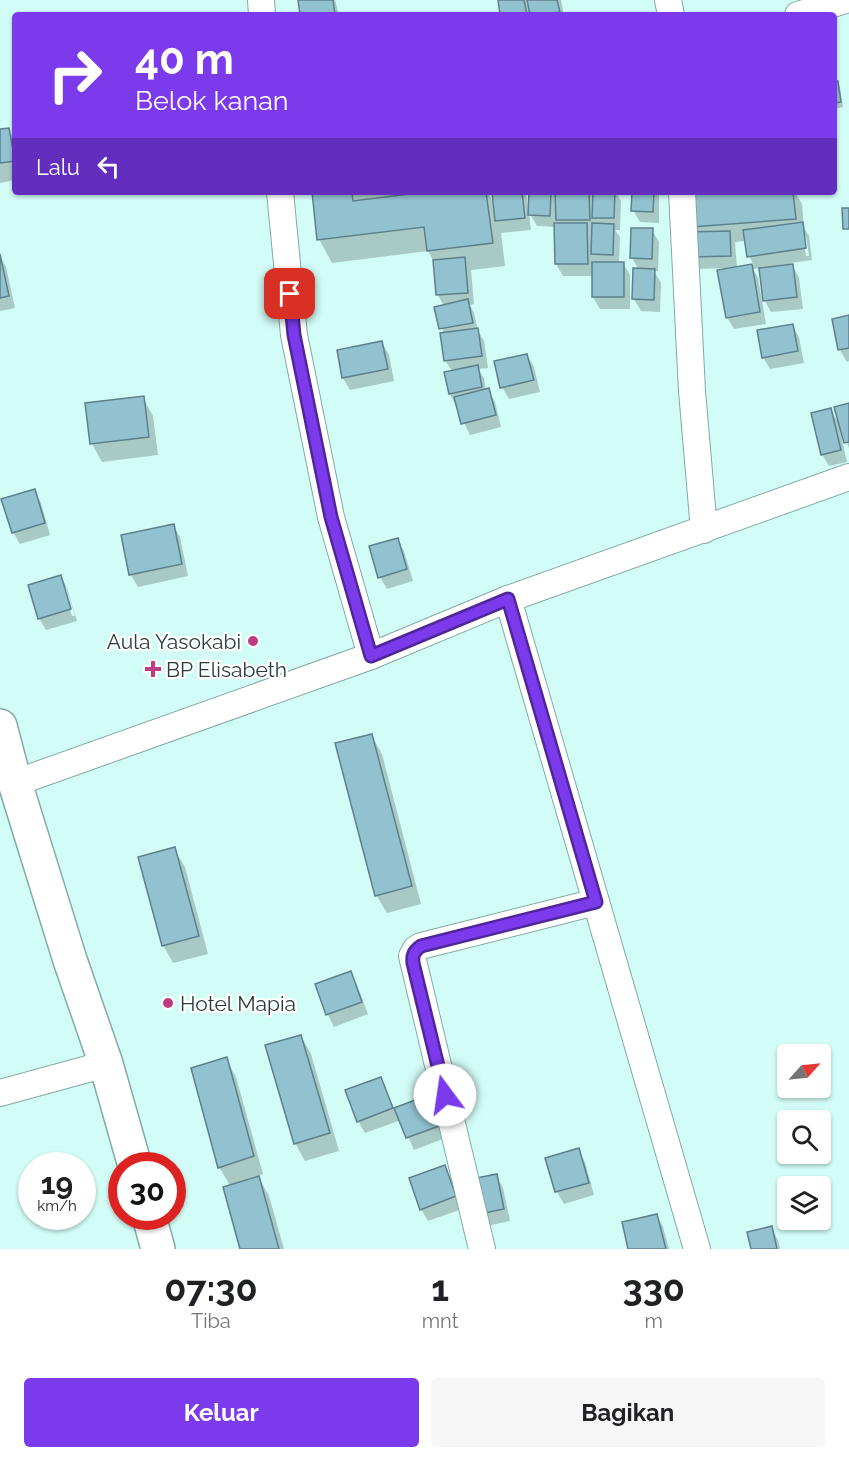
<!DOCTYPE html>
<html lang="id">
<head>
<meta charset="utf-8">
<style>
  :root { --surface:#fff; --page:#f6f6f6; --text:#202124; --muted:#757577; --accent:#7c3aed }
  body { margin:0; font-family:Raleway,sans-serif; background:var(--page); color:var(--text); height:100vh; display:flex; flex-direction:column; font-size:22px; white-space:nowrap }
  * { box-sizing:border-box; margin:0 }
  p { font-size:20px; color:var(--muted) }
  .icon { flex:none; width:33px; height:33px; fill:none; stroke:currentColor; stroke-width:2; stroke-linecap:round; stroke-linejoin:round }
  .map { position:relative; height:1249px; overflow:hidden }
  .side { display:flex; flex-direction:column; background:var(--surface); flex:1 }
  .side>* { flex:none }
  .banner { position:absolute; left:12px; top:12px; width:825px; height:183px; border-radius:6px; box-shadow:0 2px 4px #0004; background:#7c3aed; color:#fff; overflow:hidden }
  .needle { width:39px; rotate:63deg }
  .controls { position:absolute; left:777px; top:1044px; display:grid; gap:12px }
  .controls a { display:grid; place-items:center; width:54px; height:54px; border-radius:6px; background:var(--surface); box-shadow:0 2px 4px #0004; font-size:30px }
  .speed { position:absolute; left:18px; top:1152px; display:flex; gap:12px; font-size:30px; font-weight:700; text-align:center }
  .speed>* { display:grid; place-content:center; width:78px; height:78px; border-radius:50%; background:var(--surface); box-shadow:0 2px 4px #0004; line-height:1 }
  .speed small { font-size:15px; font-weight:400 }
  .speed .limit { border:9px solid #d22; background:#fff; color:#111 }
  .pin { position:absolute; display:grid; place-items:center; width:51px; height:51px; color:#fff; margin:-26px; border-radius:12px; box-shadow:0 3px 9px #0006 }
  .me { position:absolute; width:66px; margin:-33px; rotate:346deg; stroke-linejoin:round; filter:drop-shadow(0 0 4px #0008) }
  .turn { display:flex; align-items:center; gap:21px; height:126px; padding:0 24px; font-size:27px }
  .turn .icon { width:78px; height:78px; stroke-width:2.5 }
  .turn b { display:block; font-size:42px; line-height:51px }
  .then { display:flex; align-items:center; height:57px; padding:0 24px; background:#0003; gap:12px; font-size:22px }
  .eta { display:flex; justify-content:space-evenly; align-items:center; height:102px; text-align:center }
  .eta b { font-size:36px; font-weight:700; line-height:42px }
  .action { display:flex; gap:12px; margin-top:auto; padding:12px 24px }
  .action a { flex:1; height:69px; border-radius:6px; background:var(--accent); color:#fff; font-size:24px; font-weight:700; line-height:69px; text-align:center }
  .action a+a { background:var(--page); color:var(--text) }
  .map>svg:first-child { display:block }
  .shadow { fill:#0003; fill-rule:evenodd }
  .building { fill:#92c1d0; stroke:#5d818c; stroke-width:1.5 }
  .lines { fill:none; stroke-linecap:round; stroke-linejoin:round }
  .street-casing { stroke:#83aaa5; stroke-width:28 }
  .primary-casing { stroke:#83aaa5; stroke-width:36 }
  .street { stroke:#fff; stroke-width:26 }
  .primary { stroke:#fff; stroke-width:33 }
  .route-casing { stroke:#51269a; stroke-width:15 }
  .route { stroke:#7c3aed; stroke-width:10 }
  .poi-dot { fill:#be3b83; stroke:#fff; stroke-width:2 }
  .labels { text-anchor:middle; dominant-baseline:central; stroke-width:4.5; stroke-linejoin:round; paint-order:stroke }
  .poi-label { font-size:21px; fill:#2b3b39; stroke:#fff; text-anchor:start }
</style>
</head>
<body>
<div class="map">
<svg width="849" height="1249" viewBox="0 0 849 1249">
  <rect width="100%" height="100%" fill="#d2fcf6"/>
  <g class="shadow">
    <path d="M299,0H335L339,15H301Z"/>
    <path d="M499,0H561L564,15H502Z"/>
    <path d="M837,82L840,88L843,107L834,109V83Z"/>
    <path d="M8,129L15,141V180L0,183V131Z"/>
    <path d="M313,192H488L494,204L493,192H524L527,198L528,207H530V192H553L557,198V192H616L621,201L620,230H615L620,237L619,263H623L630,275V309H600L593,297V276H563L556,264V227L537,226L529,212L531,230L501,233L505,266L471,270L474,304L470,305L474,313L478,331L484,341L488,368L478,369L484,378L486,391L488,390L495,402L501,427L470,435L450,394L446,373L452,371L445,360L444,334L436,308L444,306L438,295L434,262L428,251L332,263L319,239Z"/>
    <path d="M633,192H659V223L640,222L633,210Z"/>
    <path d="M720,192H795L802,204L804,228L809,236L812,260L791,263L799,278L803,309L771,312L765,301L761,268L753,269L758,278L766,324L734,329L727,317L726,268L699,269L692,257L698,233L694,226ZM803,236H806L809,256H806ZM746,241L749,256L754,265L737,268L735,242Z"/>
    <path d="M652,230L659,242L658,271H654L661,283L660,312L641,311L634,299L639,270L632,258Z"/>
    <path d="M0,257L6,267L15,308L0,311Z"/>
    <path d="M849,316V361L847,362L840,350L833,320Z"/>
    <path d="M792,325L799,337L804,363L770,369L763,357Z"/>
    <path d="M382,343L389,355L394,381L350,390L343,378Z"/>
    <path d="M527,355L534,367L540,392L509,399L502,387Z"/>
    <path d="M143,398L153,416L158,455L102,462L92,444Z"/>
    <path d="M849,404V448L842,430L840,431L847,462L829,466L822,454L831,410L840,426Z"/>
    <path d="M34,491L41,503L50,535L20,544L13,532Z"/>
    <path d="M173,525L180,537L188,576L138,587L131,575Z"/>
    <path d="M397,539L404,551L413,581L387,589L380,577Z"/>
    <path d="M60,576L67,588L77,621L46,630L39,618ZM63,587H66L75,616H72Z"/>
    <path d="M372,736L382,754L421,904L387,913L376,895Z"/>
    <path d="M174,849L185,867L208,954L173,963L163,945Z"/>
    <path d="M351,973L357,985L368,1014L334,1027L328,1015L317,985Z"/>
    <path d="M301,1036L311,1054L339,1151L305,1161L295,1143Z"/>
    <path d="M226,1059L236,1077L263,1174L258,1176L269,1196L284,1249H242L231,1187L219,1167Z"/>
    <path d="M381,1079L394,1109L430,1096L448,1137L414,1150L401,1120L365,1133L358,1121Z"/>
    <path d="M578,1150L585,1162L594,1195L564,1204L557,1192L547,1159Z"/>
    <path d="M444,1167L451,1179L462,1209L428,1221L421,1209Z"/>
    <path d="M496,1176L503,1188L510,1221L487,1226L481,1214Z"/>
    <path d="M657,1216L663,1227L669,1249H630Z"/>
    <path d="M771,1228L778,1240L780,1249H752Z"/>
  </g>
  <g class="building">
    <path d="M298,0H333L335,15H300Z"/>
    <path d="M498,0H524L527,15H500Z"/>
    <path d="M527,0H557L560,12L544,15H530Z"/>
    <path d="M834,81H838L841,102L834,103Z"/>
    <path d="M9,128L15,161L0,163V129Z"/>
    <path d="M312,192H352L353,201L426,192H486L493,243L427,251L424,227L317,240Z"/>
    <path d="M492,192H522L525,218L495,221Z"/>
    <path d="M529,192H551L550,216L528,215Z"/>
    <path d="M555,192H589L590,220H556Z"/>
    <path d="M593,192H615L614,218H592Z"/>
    <path d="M632,192H654L653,212L631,211Z"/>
    <path d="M701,192H793L796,219L692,227L689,193Z"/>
    <path d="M842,208H849V229H843Z"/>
    <path d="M803,222L806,248L747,257L743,230Z"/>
    <path d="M554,223H587L588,264H555Z"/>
    <path d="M592,223L614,224L613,255L591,254Z"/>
    <path d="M631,228H653L652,259L630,258Z"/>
    <path d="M730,231L731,256L691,257L689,232Z"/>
    <path d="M0,254L9,296L0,298Z"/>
    <path d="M465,257L468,293L436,295L433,260Z"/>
    <rect x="592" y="262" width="32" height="35"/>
    <path d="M752,264L760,312L726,318L717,270Z"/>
    <path d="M793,264L797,297L763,301L759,268Z"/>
    <path d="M633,268L655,269L654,300L632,299Z"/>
    <path d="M468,299L473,323L439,329L434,307Z"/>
    <path d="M849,315V348L838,350L832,319Z"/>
    <path d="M793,324L798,351L762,358L757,330Z"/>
    <path d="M478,328L482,356L444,361L440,333Z"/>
    <path d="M382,341L388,369L342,378L337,350Z"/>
    <path d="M527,354L534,380L500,388L494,361Z"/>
    <path d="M478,365L482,387L449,394L444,372Z"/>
    <path d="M489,388L496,415L461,424L454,397Z"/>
    <path d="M144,396L149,437L90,444L85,403Z"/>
    <path d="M849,403V442L844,443L834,407Z"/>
    <path d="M831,408L841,450L821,455L811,413Z"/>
    <path d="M35,489L45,523L12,533L1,499Z"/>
    <path d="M174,524L182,564L129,575L121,535Z"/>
    <path d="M398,538L407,569L378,578L369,546Z"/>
    <path d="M61,575L71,609L38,619L28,585Z"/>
    <path d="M372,734L412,886L375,896L335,743Z"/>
    <path d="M175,847L199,936L162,946L138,857Z"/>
    <path d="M351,971L362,1002L326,1015L315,984Z"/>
    <path d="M301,1035L330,1133L294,1144L265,1045Z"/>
    <path d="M227,1057L254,1156L218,1168L191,1068Z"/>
    <path d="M381,1077L393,1108L357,1122L345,1090Z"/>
    <path d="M431,1094L442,1125L406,1138L394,1108Z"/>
    <path d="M579,1148L589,1183L555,1192L545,1158Z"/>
    <path d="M445,1165L456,1196L420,1210L409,1178Z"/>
    <path d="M497,1174L504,1209L479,1214L471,1179Z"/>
    <path d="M259,1176L279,1249H240L223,1187Z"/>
    <path d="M657,1214L666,1249H628L622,1222Z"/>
    <path d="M772,1226L777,1249H751L747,1232Z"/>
  </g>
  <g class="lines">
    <g class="street-casing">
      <g id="street">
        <path d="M261,0L262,15"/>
        <path d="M668,0L671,15"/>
        <path d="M798,15L845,0"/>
        <path d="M280,192L294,335L331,517L371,656"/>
        <path d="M682,192L692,391L704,530"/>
        <path d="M508,599L697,1249"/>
        <path d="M15,783L371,656L508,599L849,477"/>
        <path d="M0,1093L106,1064"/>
        <path d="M482,1249L412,956L416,949L421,946L596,902"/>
      </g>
    </g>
    <g class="primary-casing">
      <g id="primary">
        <path d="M0,726L15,783L70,960L106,1064L135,1166"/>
        <path d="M149,1216L158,1249"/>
      </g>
    </g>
    <use href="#street" class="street"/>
    <use href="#primary" class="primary"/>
  </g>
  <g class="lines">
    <g class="route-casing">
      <path id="route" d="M290,294L294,335L331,517L371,656L508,599L596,902L421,946C414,951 412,955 413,963L445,1095"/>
    </g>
    <use href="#route" class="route"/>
  </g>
  <g class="poi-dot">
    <circle cx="253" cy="641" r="6"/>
    <path d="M150 660h6v6h6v6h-6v6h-6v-6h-6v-6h6z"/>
    <circle cx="168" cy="1003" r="6"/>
  </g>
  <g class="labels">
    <g class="poi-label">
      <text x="241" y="641" text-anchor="end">Aula Yasokabi</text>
      <text x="166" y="669">BP Elisabeth</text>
      <text x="180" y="1003">Hotel Mapia</text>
    </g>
  </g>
</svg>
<div class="controls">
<a><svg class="needle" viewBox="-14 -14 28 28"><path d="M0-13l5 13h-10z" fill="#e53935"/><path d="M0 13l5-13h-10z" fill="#757577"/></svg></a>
<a><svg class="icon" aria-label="search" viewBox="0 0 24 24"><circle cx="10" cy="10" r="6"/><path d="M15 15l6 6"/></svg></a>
<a><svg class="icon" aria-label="layers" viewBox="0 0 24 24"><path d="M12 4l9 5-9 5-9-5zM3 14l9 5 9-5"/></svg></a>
</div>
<div class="speed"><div>19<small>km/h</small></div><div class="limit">30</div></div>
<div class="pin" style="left:290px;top:294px;background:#d93025"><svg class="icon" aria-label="arrive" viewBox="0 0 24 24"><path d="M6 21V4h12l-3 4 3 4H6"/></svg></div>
<svg class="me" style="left:445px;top:1095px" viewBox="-20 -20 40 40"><circle r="19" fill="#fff"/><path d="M0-13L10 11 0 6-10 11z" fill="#7c3aed"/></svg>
<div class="banner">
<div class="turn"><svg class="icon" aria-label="right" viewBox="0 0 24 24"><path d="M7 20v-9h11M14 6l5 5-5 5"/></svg><div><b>40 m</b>Belok kanan</div></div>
<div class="then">Lalu<svg class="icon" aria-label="left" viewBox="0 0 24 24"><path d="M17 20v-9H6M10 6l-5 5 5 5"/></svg></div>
</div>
</div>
<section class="side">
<div class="eta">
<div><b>07:30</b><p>Tiba</p></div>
<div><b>1</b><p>mnt</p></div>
<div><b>330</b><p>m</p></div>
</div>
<div class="action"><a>Keluar</a><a>Bagikan</a></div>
</section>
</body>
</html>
